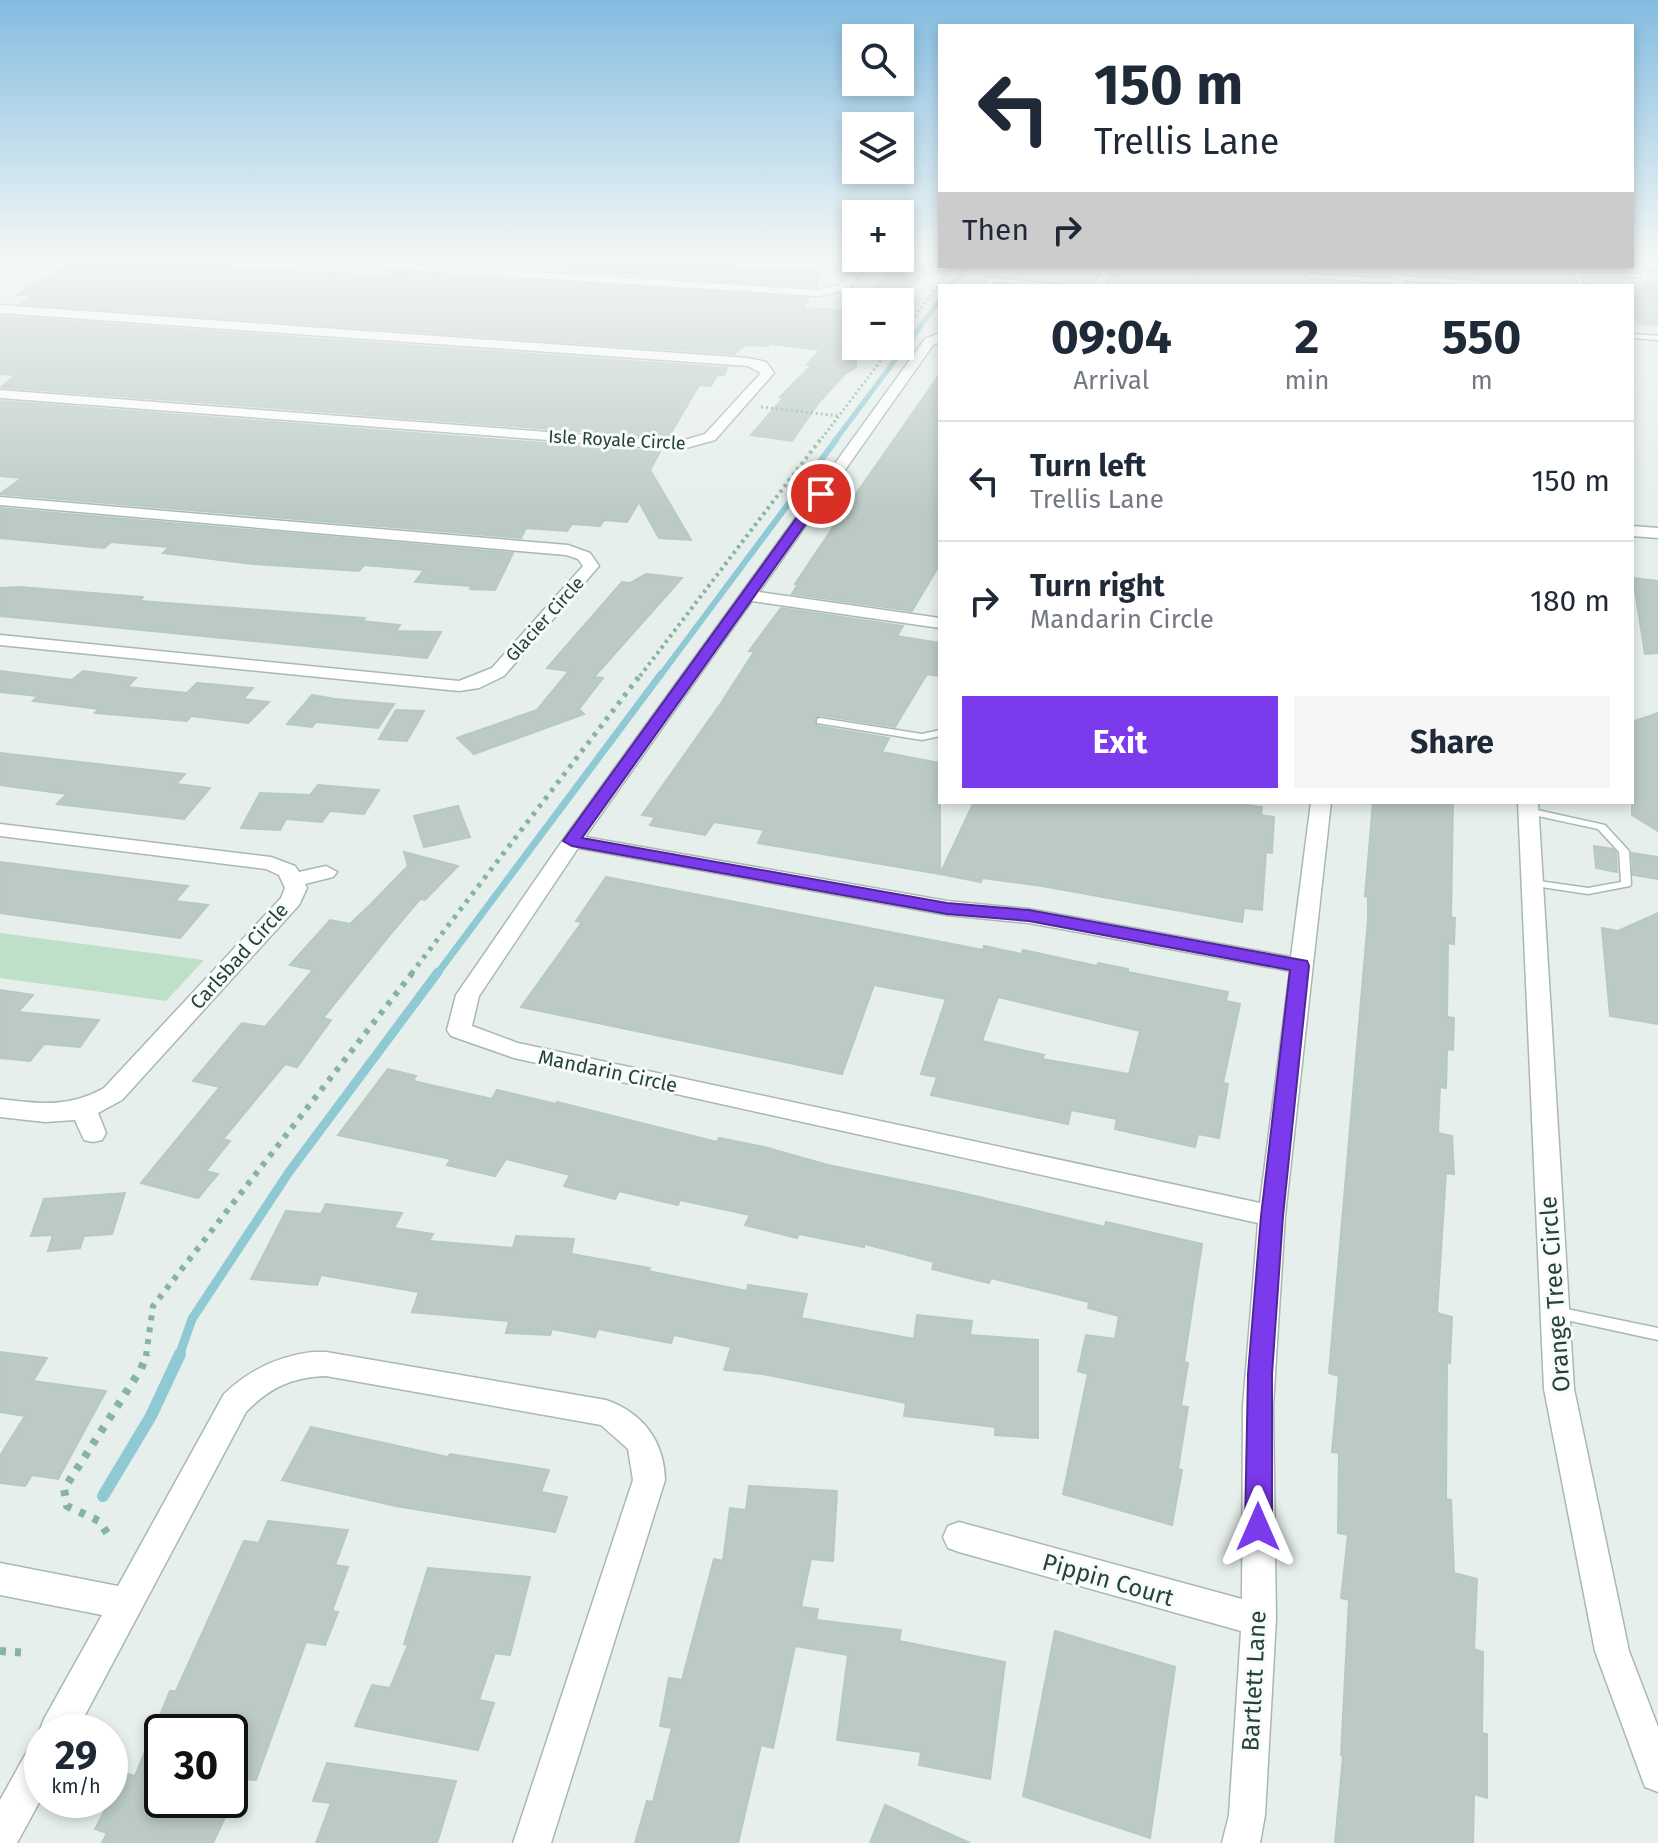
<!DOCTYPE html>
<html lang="en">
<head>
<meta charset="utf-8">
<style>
  :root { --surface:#fff; --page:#f6f6f7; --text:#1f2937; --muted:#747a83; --line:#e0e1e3; --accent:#7c3aed }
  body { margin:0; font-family:"Fira Sans",sans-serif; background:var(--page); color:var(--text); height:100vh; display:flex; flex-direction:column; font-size:30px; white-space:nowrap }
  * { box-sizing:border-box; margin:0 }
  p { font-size:26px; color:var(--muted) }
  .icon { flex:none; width:44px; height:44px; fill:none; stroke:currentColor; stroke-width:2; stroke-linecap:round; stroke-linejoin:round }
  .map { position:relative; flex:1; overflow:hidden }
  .drawer { position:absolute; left:938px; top:284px; width:696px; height:520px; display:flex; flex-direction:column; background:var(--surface); border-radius:0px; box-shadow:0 4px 12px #0003 }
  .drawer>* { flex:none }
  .guide { position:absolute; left:938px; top:24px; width:696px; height:244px; border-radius:0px; box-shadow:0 4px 12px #0003; background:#fff; color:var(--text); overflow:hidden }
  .tools { position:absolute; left:842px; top:24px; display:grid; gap:16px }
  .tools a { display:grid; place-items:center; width:72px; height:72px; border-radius:0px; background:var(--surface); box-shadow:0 4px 12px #0003; font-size:40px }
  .speed { position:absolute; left:24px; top:1714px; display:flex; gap:16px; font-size:40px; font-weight:700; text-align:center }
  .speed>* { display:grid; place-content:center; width:104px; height:104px; border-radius:50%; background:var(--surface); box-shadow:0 4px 12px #0003; line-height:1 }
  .speed small { font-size:20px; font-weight:400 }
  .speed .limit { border:4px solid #111; border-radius:12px; background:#fff; color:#111 }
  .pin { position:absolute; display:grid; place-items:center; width:68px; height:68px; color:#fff; margin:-34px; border:4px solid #fff; border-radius:50%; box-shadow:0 2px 8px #0007 }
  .me { position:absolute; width:88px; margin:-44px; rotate:0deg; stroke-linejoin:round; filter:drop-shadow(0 0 6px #0008) }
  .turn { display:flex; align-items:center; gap:28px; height:168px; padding:0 24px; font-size:36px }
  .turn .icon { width:104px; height:104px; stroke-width:2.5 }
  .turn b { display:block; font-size:56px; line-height:68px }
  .then { display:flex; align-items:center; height:76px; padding:0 24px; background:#0003; gap:16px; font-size:30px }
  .eta { display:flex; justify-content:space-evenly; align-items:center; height:136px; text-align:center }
  .eta b { font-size:48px; font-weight:700; line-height:56px }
  .primary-button { display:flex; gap:16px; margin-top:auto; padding:16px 24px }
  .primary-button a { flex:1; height:92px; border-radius:0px; background:var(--accent); color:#fff; font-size:32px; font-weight:700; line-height:92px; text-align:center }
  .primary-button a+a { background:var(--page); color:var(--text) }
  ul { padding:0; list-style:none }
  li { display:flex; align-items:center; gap:24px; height:120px; padding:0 24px; border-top:2px solid var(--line) }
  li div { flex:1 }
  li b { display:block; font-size:30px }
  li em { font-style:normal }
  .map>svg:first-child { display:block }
  .green { fill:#bfe0c8 }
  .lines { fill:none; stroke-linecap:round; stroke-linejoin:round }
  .stream-far4 { stroke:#8ec9d4; stroke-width:5 }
  .stream-far3 { stroke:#8ec9d4; stroke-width:6 }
  .stream-far2 { stroke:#8ec9d4; stroke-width:7 }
  .stream-far1 { stroke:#8ec9d4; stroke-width:9 }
  .stream { stroke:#8ec9d4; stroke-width:12 }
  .building { fill:#bbcac4; stroke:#b8c9c2; stroke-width:2; fill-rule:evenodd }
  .lane-casing { stroke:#a8b8b2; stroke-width:3 }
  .street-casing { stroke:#a8b8b2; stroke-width:3 }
  .path-far4 { stroke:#86b3a5; stroke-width:3; stroke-dasharray:2 3; stroke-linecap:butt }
  .path-far3 { stroke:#86b3a5; stroke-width:4; stroke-dasharray:3 4; stroke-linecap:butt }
  .path-far2 { stroke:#86b3a5; stroke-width:5; stroke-dasharray:4 6; stroke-linecap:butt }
  .path-far1 { stroke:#86b3a5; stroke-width:6; stroke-dasharray:5 7; stroke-linecap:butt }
  .path { stroke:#86b3a5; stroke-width:8; stroke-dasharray:6 9; stroke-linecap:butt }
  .lane { fill:#fff; fill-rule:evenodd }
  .street { fill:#fff; fill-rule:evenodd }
  .route { fill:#7c3aed; stroke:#51269a; stroke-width:2 }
  .labels { text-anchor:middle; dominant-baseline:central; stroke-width:6; stroke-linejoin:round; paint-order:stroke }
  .far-street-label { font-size:18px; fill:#24423a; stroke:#f7fbf9 }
  .street-label { font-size:20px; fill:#24423a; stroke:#f7fbf9 }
  .near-street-label { font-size:24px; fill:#24423a; stroke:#f7fbf9 }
</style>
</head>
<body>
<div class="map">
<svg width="1658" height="1843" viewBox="0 0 1658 1843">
  <rect width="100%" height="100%" fill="#e6efeb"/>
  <path class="green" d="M0,933L204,960L166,1001L0,978Z"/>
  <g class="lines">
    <g class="stream-far4">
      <path d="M951,286L966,267"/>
      <path d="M834,442L940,300"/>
    </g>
    <path class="stream-far3" d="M660,676L836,440"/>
    <path class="stream-far2" d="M437,974L661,674"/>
    <path class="stream-far1" d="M179,1356L192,1319L289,1172L438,972"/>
    <path class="stream" d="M103,1496L151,1416L180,1354"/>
  </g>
  <g class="building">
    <path d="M79,258L160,260L157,262L356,274L390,275V272L809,298L804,308L856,311V367L844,375L819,402L792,441L751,435L784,397H780L811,366L807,365L820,350L770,344L768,346L746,345L734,354L21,304L33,296L17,295Z"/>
    <path d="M391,258H597L596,260L819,271L816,287Z"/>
    <path d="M902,258H933L921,272H927L892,302H861Z"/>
    <path d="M1632,281L1658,282V325L1639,324L1632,315Z"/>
    <path d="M0,316L727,368L724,375H717L711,386L699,385L668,438L1,387L16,375L0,374Z"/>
    <path d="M940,374V564L912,611L792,594L798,584H795L842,514Z"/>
    <path d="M0,401L660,452L650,470L691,540L659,538L639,502L627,522L604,520L600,526L572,524L567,531L526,528L521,538L0,494L22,478L0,476Z"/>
    <path d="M0,508L513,553L495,590L470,589L471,586L415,582L424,570L364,565L359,571L253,564L163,553L169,547L111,542L104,548L0,538Z"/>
    <path d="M646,574L682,578L594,677L603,678L579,709L584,714L474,754L457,738L537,710L569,671L547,668L622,582L630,583Z"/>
    <path d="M1633,578L1658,581V653L1645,654Z"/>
    <path d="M19,587L143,597L140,601L365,618L362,621L400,625L396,631L441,632L427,658L0,616V588Z"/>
    <path d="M781,608L903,626L897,636L940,643V676L927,674L895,727L820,715L814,719L817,726L889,738L882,752L940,763V874L758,843L764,830L714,822L705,835L650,825L655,817L642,815L721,703L754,652L749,651Z"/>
    <path d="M0,671L72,680L83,671L136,678L127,687L187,693L197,683L253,688L243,699L269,702L248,723L191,716L187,721L95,713L99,709L33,701L38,696L0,692Z"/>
    <path d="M312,695L335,699L394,704L378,728L316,722L312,727L287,724Z"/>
    <path d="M396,710L424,711L407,741L379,739Z"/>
    <path d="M1658,713V831L1632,815V722Z"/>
    <path d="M0,753L185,774L176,784L210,788L184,819L57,804L67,794L0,785Z"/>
    <path d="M318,785L379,790L364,814L330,811L322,822L286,819L280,830L241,828L260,793L310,795Z"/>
    <path d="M974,802H1227L1262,807L1261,815L1274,817L1272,853L1266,852L1262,910L1244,908L1242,922L1042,886L982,878L981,882L940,874Z"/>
    <path d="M1373,802H1453L1451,917L1455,918L1454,944L1448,943L1447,1017L1454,1018L1453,1050L1447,1049L1446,1088L1440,1087L1438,1133L1452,1136L1454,1174L1446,1173L1437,1313L1452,1317L1450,1363L1447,1362L1446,1499L1451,1500L1454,1573L1477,1579L1474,1649L1483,1652L1482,1733L1487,1734V1798L1474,1794L1473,1843H1335L1343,1756L1341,1755L1349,1600L1341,1598L1348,1535L1338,1533L1339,1453L1332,1452L1339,1376L1329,1373L1368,919V897L1365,896Z"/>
    <path d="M458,806L470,837L424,847L414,816Z"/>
    <path d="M1594,846L1613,849L1616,853L1617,872L1596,868Z"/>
    <path d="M404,852L458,866L425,900L420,899L388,937L323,1018L331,1020L297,1067L285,1064L223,1139L230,1141L206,1171L218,1174L198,1198L141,1183L220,1087L193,1081L242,1023L265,1027L313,970L290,965L330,920L350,924L370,905L408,866Z"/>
    <path d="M1632,853L1658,857V879L1633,875Z"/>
    <path d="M0,862L188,886L175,901L208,905L180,938L0,913Z"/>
    <path d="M606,877L983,950L984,946L1021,954L1023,950L1097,966L1098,963L1128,969V972L1228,992L1226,1001L1240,1004L1223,1083L1228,1084L1219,1138L1198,1134L1195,1147L1115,1129L1117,1119L1071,1110L1068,1124L931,1095L937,1077L921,1074L946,999L874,985L842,1074L521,1007L582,922L576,921ZM998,997L1140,1031L1129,1074L1042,1059L1044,1055L982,1041Z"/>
    <path d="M1658,913V1024L1610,1016L1602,928L1618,931Z"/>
    <path d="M0,990L33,995L18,1012L99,1020L80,1047L44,1044L30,1061L0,1058Z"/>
    <path d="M388,1069L416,1076L413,1081L492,1099L497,1090L556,1104L557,1102L717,1142L719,1138L764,1147L828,1165L958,1192L1105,1227L1106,1222L1202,1244L1184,1362L1188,1363L1181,1406L1188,1407L1178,1469L1182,1470L1172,1525L1063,1494L1088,1374L1078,1371L1086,1335L1115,1339L1119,1316L1088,1308L1089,1302L991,1278L989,1283L932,1269L934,1262L865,1244L864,1247L799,1234L797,1238L745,1225L750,1215L680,1200L678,1205L619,1191L615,1199L564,1186L570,1175L506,1159L495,1176L447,1165L451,1159L338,1135Z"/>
    <path d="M125,1193L112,1234L84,1236L80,1248L48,1251L53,1235L31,1236L44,1199Z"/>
    <path d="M326,1204L402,1213L394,1228L433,1234L429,1241L513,1248L516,1236L574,1239L571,1254L650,1268L648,1271L747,1291L748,1285L807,1294L801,1318L914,1339L917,1315L972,1321L970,1335L1038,1340V1438L995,1435V1427L904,1416L906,1403L763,1374L724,1370L731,1347L674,1335L671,1343L598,1329L595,1337L552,1329L550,1335L506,1333L509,1321L412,1312L419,1292L321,1275L317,1285L251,1279L286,1211L321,1214Z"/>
    <path d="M0,1352L47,1358L33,1381L106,1391L58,1479L32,1475L25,1486L0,1483V1456L25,1416L0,1412Z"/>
    <path d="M311,1427L448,1457L450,1454L549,1470L541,1492L567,1497L555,1532L396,1506L282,1480Z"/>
    <path d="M749,1486L837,1491L833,1561L811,1559L801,1607L818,1609L816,1620L901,1630L899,1641L1005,1662L990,1779L919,1765L921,1752L837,1740L848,1655L795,1646L773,1748L761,1745L738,1843H635L647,1801L653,1802L672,1728L660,1726L669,1678L682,1680L714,1559L723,1561L730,1508L746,1510Z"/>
    <path d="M268,1521L348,1530L335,1565L348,1567L332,1611L338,1612L325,1645L306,1642L256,1780L230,1778V1732H162V1800H233L213,1843H102L107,1833L95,1829L125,1773L135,1776L170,1691H176L244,1541L259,1543Z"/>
    <path d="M428,1568L530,1577L510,1655L495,1653L479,1700L494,1703L478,1750L355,1726L372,1685L390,1688L408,1645L404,1644Z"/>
    <path d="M1055,1631L1175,1667L1150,1838L1023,1796Z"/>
    <path d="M327,1763L456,1781L437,1843H316L331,1803L313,1801Z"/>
    <path d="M885,1805L970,1843H870Z"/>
  </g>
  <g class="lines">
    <g class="lane-casing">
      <g id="lane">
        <path d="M1632,258H1635L1640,277H1580L1585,286H1579L1569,266H1575L1578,273L1635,274Z"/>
        <path d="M1167,266H1192L1197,272L1194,274L1190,269Z"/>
        <path d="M1303,270H1307L1312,274L1394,279L1396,276L1480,281L1487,286L1399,280L1397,283L1310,278L1303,272Z"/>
        <path d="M990,278L1056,284L1059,286L992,282L991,286H985L987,280Z"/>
        <path d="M1632,334L1658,336V340L1632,338Z"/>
        <path d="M820,718L922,734L940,730V736L922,740L817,723V719Z"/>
        <path d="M1528,808L1605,825L1629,851L1631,884L1630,886L1588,894L1528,885L1527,883L1532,880L1588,888L1621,882L1619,852L1598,829L1524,813L1523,811Z"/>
        <path d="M1557,1307L1658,1328V1340L1552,1317L1550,1313L1552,1309Z"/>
      </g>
    </g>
    <g class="street-casing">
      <g id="street">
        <path d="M4,258H15L0,270V261Z"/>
        <path d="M258,258H316L818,290L839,285L864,258H875L847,290L818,296L263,261Z"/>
        <path d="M1632,261L1658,263V269L1628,266H1632Z"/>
        <path d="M1105,266H1117L1105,286H1093Z"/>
        <path d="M1390,266H1402L1405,286H1393Z"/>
        <path d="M0,305L748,358L766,362L774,373L715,440L679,450L0,398V390L678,442L705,434L761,373L748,366L0,313Z"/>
        <path d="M940,333V342L933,345L759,592L940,618V628L752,601L585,837L947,901L1029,909L1291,957L1311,802H1331L1285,1216L1273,1406L1276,1619L1265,1815L1260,1843H1222L1229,1815L1241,1631L959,1552L948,1548L943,1537L948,1526L959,1522L1242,1599L1243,1406L1258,1223L514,1058L451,1036L447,1030L456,995L565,837L925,339ZM578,848L947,915L1029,923L1290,971L1260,1203L518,1043L472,1026L479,996Z"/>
        <path d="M0,497L568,545L590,553L599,566L504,676L479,688L459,691L0,645V635L459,681L492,668L583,566L578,559L566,555L0,505Z"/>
        <path d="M1632,526L1658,528V538L1632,536Z"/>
        <path d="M1518,802H1538L1574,1389L1629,1651L1658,1727V1792L1645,1787L1595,1651L1544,1389Z"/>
        <path d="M0,824L271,857L295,866L299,872L326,866L337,872L333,877L305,884L307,888L299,905L122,1100L98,1113L106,1133L102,1140L93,1142L84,1140L75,1120L45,1122L0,1117V1099C39,1104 69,1108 104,1088L281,898L285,888L279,875L266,869L0,836Z"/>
        <path d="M313,1352H326L606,1400C643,1413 664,1441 665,1480L551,1843H513L633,1480L628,1449L601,1425L326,1376C292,1377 269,1388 246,1412L76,1732H42V1739L39,1732L44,1719L102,1615L0,1595V1563L118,1586L224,1394C249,1370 278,1356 313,1352Z"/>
        <path d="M42,1743V1797L17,1843H0V1800L29,1748Z"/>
      </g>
    </g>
    <g class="path-far4">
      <path d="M900,336L953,266"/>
      <path d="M761,407L839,416"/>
      <path d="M819,442L892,346"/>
    </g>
    <path class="path-far3" d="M640,676L820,440"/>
    <path class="path-far2" d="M411,974L641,674"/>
    <path class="path-far1" d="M146,1356L153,1306L413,972"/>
    <g class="path">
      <path d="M107,1533L99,1521L67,1506L64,1489L141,1369L147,1354"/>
      <path d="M0,1651L30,1653"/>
    </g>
    <use href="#lane" class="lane"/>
    <use href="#street" class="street"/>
  </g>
  <linearGradient id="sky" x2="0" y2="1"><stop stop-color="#84bce0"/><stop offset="0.5" stop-color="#f4f8f6"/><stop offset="1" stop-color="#f4f8f6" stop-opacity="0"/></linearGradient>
  <rect width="1658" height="516" fill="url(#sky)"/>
  <path class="route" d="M821,490L827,494L582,838L947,903L1029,910L1307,961L1309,966L1283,1216L1272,1374V1527L1268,1536L1258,1540L1249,1536L1245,1527L1248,1374L1261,1216L1290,970L1029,921L947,914L572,846L563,841L816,491Z"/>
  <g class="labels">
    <g class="far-street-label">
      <text transform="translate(617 440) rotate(3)">Isle Royale Circle</text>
      <text transform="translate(545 619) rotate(-48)">Glacier Circle</text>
    </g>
    <g class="street-label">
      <text transform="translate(239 956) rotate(-48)">Carlsbad Circle</text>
      <text transform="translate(608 1071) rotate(12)">Mandarin Circle</text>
    </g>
    <g class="near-street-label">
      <text transform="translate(1555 1294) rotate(-94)">Orange Tree Circle</text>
      <text transform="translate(1108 1580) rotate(16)">Pippin Court</text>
      <text transform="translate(1254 1681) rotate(-87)">Bartlett Lane</text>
    </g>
  </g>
</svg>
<div class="tools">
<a><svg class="icon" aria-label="search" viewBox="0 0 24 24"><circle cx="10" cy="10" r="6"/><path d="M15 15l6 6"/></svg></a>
<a><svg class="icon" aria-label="layers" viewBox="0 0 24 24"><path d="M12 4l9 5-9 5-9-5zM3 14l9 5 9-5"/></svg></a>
<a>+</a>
<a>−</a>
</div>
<div class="speed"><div>29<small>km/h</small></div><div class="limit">30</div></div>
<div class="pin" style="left:821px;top:494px;background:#d93025"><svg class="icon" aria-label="arrive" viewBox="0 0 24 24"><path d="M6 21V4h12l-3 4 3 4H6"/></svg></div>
<svg class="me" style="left:1258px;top:1527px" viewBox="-20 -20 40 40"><path d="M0-17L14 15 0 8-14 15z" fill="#7c3aed" stroke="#fff" stroke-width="4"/></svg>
<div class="guide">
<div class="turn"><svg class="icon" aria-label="left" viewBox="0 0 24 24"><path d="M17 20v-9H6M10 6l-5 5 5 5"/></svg><div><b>150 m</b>Trellis Lane</div></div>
<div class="then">Then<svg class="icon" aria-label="right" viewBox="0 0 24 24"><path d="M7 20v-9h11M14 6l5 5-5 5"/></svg></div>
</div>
<section class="drawer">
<div class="eta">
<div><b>09:04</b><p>Arrival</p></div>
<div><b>2</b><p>min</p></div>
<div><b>550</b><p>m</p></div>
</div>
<ul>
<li><svg class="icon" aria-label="left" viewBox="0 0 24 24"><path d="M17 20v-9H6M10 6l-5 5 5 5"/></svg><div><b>Turn left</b><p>Trellis Lane</p></div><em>150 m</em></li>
<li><svg class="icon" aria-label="right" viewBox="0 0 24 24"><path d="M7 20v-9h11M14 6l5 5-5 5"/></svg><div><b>Turn right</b><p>Mandarin Circle</p></div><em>180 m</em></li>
</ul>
<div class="primary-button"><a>Exit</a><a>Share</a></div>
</section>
</div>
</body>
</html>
